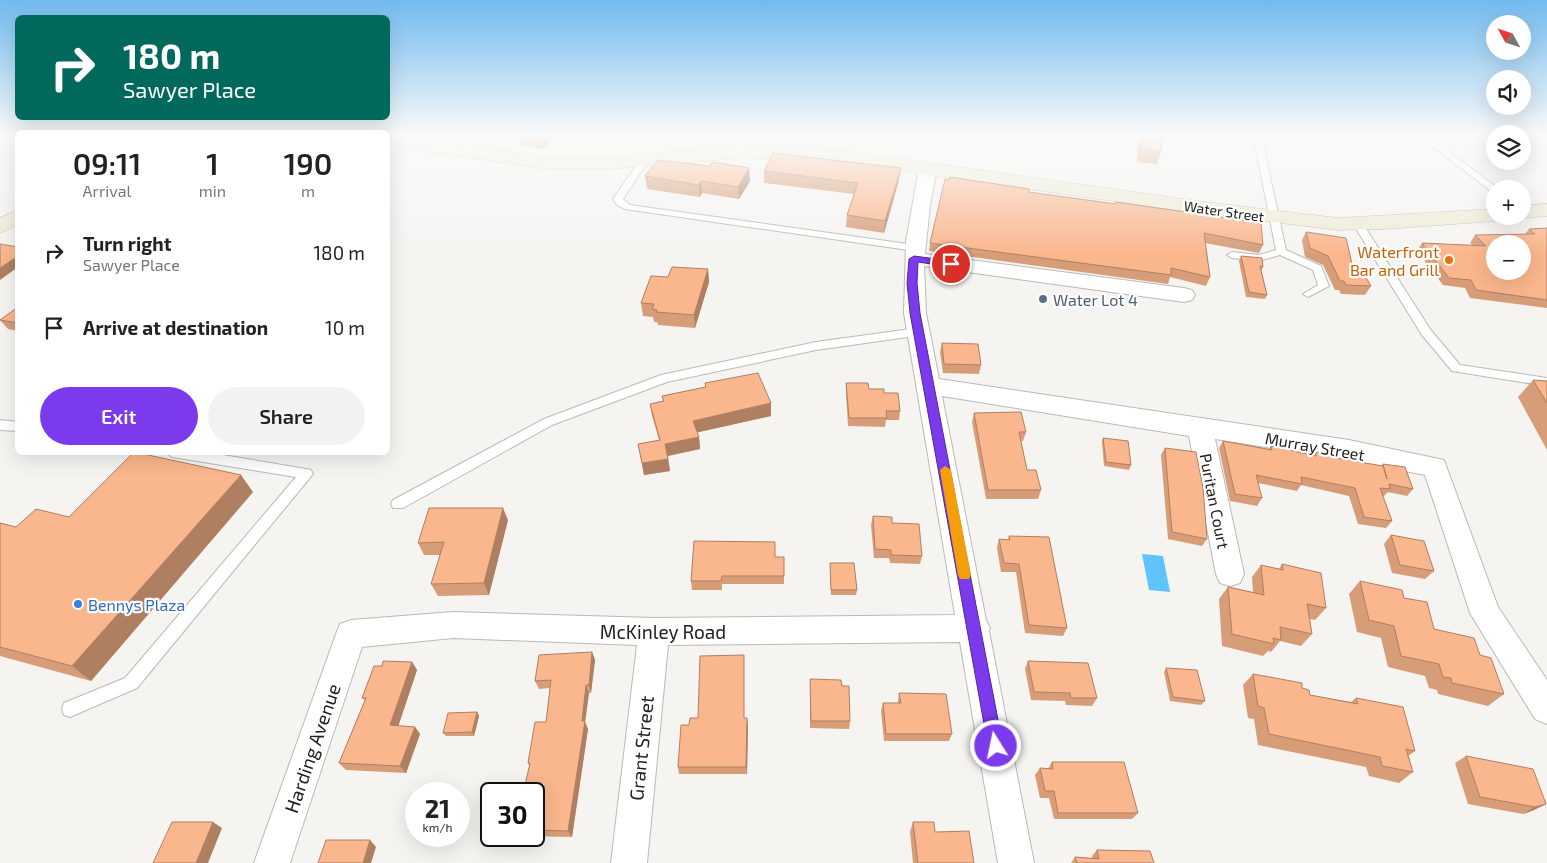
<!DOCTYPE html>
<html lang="en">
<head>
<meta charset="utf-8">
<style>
  :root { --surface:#fff; --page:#f2f2f2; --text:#222; --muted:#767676; --accent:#7c3aed }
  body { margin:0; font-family:"Exo 2",sans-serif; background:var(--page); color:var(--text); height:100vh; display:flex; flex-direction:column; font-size:19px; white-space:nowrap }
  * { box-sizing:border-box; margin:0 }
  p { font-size:16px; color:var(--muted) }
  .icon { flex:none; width:28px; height:28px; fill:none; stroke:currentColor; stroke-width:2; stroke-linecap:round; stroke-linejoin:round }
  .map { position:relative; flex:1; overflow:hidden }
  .details { position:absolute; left:15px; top:130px; width:375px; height:325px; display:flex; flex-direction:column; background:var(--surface); border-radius:8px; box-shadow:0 5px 20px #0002 }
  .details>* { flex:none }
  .hud { position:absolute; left:15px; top:15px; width:375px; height:105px; border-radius:8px; box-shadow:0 5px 20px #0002; background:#00695c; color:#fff; overflow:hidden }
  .needle { width:32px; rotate:310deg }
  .fabs { position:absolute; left:1486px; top:15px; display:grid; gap:10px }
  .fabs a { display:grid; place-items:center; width:45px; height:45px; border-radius:50%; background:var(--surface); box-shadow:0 5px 20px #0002; font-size:25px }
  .speed { position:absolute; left:405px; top:782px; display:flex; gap:10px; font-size:25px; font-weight:700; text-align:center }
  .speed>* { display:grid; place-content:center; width:65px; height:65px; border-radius:50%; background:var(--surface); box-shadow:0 5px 20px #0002; line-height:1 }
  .speed small { font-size:12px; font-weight:400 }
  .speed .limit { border:2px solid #111; border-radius:8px; background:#fff; color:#111 }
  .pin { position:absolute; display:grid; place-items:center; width:42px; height:42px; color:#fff; margin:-21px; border:2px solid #fff; border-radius:50%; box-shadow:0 1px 5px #0007 }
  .me { position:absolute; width:55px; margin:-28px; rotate:350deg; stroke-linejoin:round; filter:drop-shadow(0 0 4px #0008) }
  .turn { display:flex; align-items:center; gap:18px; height:105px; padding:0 25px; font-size:22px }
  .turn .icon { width:65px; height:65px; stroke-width:2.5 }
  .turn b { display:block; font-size:35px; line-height:42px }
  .eta { display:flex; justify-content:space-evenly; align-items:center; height:85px; text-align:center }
  .eta b { font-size:30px; font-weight:600; line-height:35px }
  .cta { display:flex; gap:10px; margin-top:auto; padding:10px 25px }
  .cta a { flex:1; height:58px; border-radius:30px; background:var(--accent); color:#fff; font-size:20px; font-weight:600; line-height:58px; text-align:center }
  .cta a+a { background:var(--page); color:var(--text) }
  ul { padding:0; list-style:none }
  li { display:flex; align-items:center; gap:15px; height:75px; padding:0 25px }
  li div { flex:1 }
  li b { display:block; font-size:19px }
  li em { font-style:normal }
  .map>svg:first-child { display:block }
  .water { fill:#5ec4f9 }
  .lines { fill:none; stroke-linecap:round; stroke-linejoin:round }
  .lane-casing { stroke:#bab9b6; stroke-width:2 }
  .street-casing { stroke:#bab9b6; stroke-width:2 }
  .secondary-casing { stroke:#bab9b6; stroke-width:1 }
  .lane { fill:#fff; fill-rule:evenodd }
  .street { fill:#fff; fill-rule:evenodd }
  .secondary { fill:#eeecd7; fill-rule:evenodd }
  .wall { fill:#d79d78 }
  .shaded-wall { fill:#af7f62 }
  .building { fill:#fab68c; stroke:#af7f62; fill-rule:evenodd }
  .route { fill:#7c3aed; stroke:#51269a }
  .slow { fill:#f59e0b }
  .food-dot { fill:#e8710a; stroke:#fff; stroke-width:2 }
  .service-dot { fill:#5c6f8a; stroke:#fff; stroke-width:2 }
  .shop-dot { fill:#3f7fe0; stroke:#fff; stroke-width:2 }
  .labels { text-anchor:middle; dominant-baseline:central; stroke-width:4.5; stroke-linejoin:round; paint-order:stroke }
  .far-street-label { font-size:14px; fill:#20201f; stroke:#fff }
  .food-label { font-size:16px; fill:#c56008; stroke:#fff; text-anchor:end }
  .service-label { font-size:16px; fill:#4e5e75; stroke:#fff; text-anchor:start }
  .street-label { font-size:16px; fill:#20201f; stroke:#fff }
  .shop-label { font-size:16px; fill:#366cbe; stroke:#fff; text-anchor:start }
  .near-street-label { font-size:19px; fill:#20201f; stroke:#fff }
</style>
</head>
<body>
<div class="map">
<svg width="1547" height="863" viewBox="0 0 1547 863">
  <rect width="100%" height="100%" fill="#f5f4f1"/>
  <path class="water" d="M1142,554L1163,556L1170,592L1149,590Z"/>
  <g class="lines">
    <g class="lane-casing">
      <g id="lane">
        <path d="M1253,135H1261L1286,250L1321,266L1329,286L1308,297L1303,294L1318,285L1313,270L1280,255L1259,261L1232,258L1227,255L1232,252L1259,255L1276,250Z"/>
        <path d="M1418,135H1427L1499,189H1495V193L1492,192Z"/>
        <path d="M645,157L649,160L623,199L630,205L915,245L920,248L915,251L625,209L617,205L613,199L642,158Z"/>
        <path d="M1358,221L1363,224L1430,329L1460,365L1547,378V386L1452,371L1422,335L1353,224Z"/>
        <path d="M918,328L924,332L922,335L816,350L667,382L552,425L403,508H393L391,504L393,500L544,419L661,375L816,342Z"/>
        <path d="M0,420L18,422V431L0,430Z"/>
        <path d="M166,452H205L306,469L311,470L313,474L137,688L70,717L64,715L62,709L64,703L125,678L296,477L172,457Z"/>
      </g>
    </g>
    <g class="street-casing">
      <g id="street">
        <path d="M395,135H413C408,143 402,147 392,145L390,141Z"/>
        <path d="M928,164L934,165L937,169L930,205L925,254L1184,288L1192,290L1195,295L1192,300L1184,302L924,266L926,313L939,379L1349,440L1444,460L1498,607L1547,680V724L1535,719L1470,613L1425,475L1349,460L1215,439L1244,574L1240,583L1230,586L1220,583L1216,574L1189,436L942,396L986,620L990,628L989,631L1034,863H998L960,642L668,645L647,863H611L637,645L453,638L362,647L290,863H254L336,634L340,624L351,620L453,612L654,618L955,615L904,313L906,241L919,169L922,165Z"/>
      </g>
    </g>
    <g class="secondary-casing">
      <g id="secondary">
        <path d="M388,135L548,157H609L740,146L837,150L1197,201L1338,218L1495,209V216H1505L1502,219L1495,221L1386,229L1338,230L1197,213L837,162L740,158L609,169H548L388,146Z"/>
        <path d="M1547,204V216L1522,218L1515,216H1522V206Z"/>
        <path d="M18,210V225L0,233V218Z"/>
      </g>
    </g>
    <use href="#lane" class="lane"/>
    <use href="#street" class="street"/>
    <use href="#secondary" class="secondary"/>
  </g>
  <g class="wall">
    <path d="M520,135H556L543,149L520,145L518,137Z"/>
    <path d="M1141,135H1161V152L1157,164L1137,162L1138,143Z"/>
    <path d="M764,171L899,180L884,233L846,227L847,215L854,194L764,183Z"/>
    <path d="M645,176L750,181L739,199L702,193L700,197L647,189Z"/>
    <path d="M1029,192L1116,204V202L1263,245L1259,253L1205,243L1210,277L1206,286L1170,277L1168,284L929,251L930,243Z"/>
    <path d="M1547,228V308L1470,298L1465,288L1443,285L1417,251L1422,243L1472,245L1470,243L1475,235L1525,234L1529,229Z"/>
    <path d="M1306,232L1352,264L1371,286L1365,295L1341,294L1339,290H1335L1323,265L1305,257L1302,240Z"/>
    <path d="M1241,256L1263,267L1261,271L1267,295L1265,299L1246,297L1239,261Z"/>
    <path d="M708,269L709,282L695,328L658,325L657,322H654L653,317L643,316L641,303L668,277Z"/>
    <path d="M18,307V331L8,329L0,320Z"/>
    <path d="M942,343L981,365L979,374L943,373L940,352Z"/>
    <path d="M1533,380L1547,381V450L1518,397Z"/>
    <path d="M705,383L771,416L697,432L699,437L700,449L668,456L670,471L644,475L638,444L659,440L652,416L650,404L663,401L662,396L705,387Z"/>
    <path d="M846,383L884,393L900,411L899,420H886L885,427L848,426L846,392Z"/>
    <path d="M974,413L1026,432L1023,441H1021L1027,470L1041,490L1038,499H986L972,422Z"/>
    <path d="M1103,438L1131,465L1129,470L1104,466L1102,442Z"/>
    <path d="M1223,441L1269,449L1271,446L1313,455L1316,452L1336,458L1381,466L1383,464L1413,489L1407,496L1388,492L1384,496H1383L1392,521L1386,528L1358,524L1349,496L1301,485L1297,491L1258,483L1262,498L1257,506L1230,501L1219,448Z"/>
    <path d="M1165,448L1207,539L1202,546L1168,539L1161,455Z"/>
    <path d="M253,492L91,681L0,656V523L16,527L69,517Z"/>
    <path d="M873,516L892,523L922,556L920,564L890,563L889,558H874L871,525Z"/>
    <path d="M508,520L489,595L438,596L431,584L440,555H424L418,543Z"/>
    <path d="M1391,535L1434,571L1425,579L1392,573L1384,544Z"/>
    <path d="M1009,536L1067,628L1063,636L1025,633L1016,572H1001L997,548L999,539L1008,540Z"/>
    <path d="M775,557H784V584H722V590H692L691,581Z"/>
    <path d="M830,563L857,590L856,595H831Z"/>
    <path d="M1282,564L1326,608L1315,620L1310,619L1312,634L1301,646L1280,641L1271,652L1268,651L1263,656L1222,646L1219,599L1228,587L1253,592L1252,577L1261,565L1279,569Z"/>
    <path d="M1360,581L1404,598L1434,629L1480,655L1504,694L1488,706L1438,694L1437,690L1429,688L1425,676L1388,667L1381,638L1357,632L1349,594Z"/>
    <path d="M592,652L595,660L591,693H589L585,722L588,729L572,837L522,836H534V794L529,765L528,763L546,722L550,688L539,689L535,681Z"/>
    <path d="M1028,661L1097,698L1092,706L1066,705L1065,701L1031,700L1025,669Z"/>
    <path d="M412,662L417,670L398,726L415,727L420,734L406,773L346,770L339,763L365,700L362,698L382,666Z"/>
    <path d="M744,663V718L748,725L747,774H679L678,767L689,725L698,718Z"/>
    <path d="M1166,668L1205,701L1201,705L1170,701L1164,672Z"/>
    <path d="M1253,674L1302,688L1310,695L1351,702L1356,698L1415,751L1408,756L1413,772L1399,783L1369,776L1366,767L1258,745L1254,719L1248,718L1243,685Z"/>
    <path d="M810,679L842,686L850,721L849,729L810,728Z"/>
    <path d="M899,693L952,734L949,741H884L881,711L883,703H898V701Z"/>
    <path d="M477,712L479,716L474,736H446L443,733Z"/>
    <path d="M1466,756L1546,804L1534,810L1523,814L1468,804L1455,763Z"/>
    <path d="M1052,762L1138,813L1132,819H1054L1049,798H1040L1035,775L1040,768L1048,769Z"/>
    <path d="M913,822L935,832L974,863H913L910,832Z"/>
    <path d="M1097,850L1154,863H1071L1075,857L1092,858V856Z"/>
  </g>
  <g class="shaded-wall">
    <path d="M546,135H556L543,149L541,140Z"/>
    <path d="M749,168L750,181L739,199L738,187Z"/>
    <path d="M901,168L899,180L884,233L885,221Z"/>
    <path d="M701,181L702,193L700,197L699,185Z"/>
    <path d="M18,256V267L0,280V268Z"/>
    <path d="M708,269L709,282L695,328L694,315Z"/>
    <path d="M771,403V416L695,433L693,421Z"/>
    <path d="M699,437L700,449L667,456L665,444Z"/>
    <path d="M668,459L670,471L644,475L642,463Z"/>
    <path d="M241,475L253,492L91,681L72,666Z"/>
    <path d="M503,508L508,520L489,595L484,583Z"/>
    <path d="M592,652L595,660L591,693L589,685Z"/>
    <path d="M412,662L417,670L396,733L390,725Z"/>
    <path d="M586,685L589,693L585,722L588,729L572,837L568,831Z"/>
    <path d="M477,712L479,716L474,736L472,732Z"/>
    <path d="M747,718L748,725L747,774L746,767Z"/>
    <path d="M415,727L420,734L406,773L400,766Z"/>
    <path d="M1546,804L1534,810L1523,814L1535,807Z"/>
    <path d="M213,822L222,828L208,863H196Z"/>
    <path d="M370,840L376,847L371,863H363Z"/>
  </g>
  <g class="building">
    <path d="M520,135H546L541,140L518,137Z"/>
    <path d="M1142,135H1161V152L1142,149Z"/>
    <path d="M773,153L901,168L885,221L847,215L858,183L764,171Z"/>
    <path d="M658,160L710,166L712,162L749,168L738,187L701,181L699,185L645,176Z"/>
    <path d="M950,177L1029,189V192L1116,204V202L1261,223L1263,245L1204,233L1210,277L1171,268V275L930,243L945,179L949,180Z"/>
    <path d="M1547,228V300L1476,290L1471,280L1449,278L1422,243L1486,246L1475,235L1535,234L1529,229ZM1495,244H1522V271H1495Z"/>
    <path d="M1306,232L1346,238L1352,264H1358L1371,286L1346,285L1344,281H1340L1328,256L1310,248Z"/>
    <path d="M0,244L18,247V251L16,252H18V256L0,268Z"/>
    <path d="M1241,256L1262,258L1263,267L1260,266L1267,295L1249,292Z"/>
    <path d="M672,267L708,269L694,315L656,312L657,310L652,309L654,304L641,303L651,276L668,277Z"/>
    <path d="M18,307V323L0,320Z"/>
    <path d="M942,343L978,344L981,365L944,364Z"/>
    <path d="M758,373L771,403L693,421L699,437L665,444L668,459L642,463L638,444L660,440L650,404L664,401L662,396L706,387L705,383Z"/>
    <path d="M1533,380L1547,381V403Z"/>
    <path d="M846,383H868L869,389H884V393H898L900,411H886L887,418H849Z"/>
    <path d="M1021,412L1026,432H1019L1027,470H1036L1041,490H988L974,413Z"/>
    <path d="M1103,438L1128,441L1131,465L1106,462Z"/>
    <path d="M1223,441L1272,450L1271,446L1316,456V452L1335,456L1336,458L1383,466L1387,479L1383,464L1405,467L1413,489L1389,484L1390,489L1380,488L1392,521L1364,517L1355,488L1301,477L1302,484L1256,475L1262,498L1235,494Z"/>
    <path d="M1165,448L1196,452L1203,488L1207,539L1172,532Z"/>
    <path d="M134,452L241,475L72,666L0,647V523L16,527L36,509L69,517Z"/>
    <path d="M429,508H503L484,583L431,584L444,542L418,543Z"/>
    <path d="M873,516L892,517V523L919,524L922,556L891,555V550L875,549Z"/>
    <path d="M1391,535L1424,541L1434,571L1400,565Z"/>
    <path d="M1009,536L1049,537L1067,628L1029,625L1019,564L1004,563L999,539L1010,540Z"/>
    <path d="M694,541L775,542V557H784V576H722L721,581H691Z"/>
    <path d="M830,563H854L857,590H831Z"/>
    <path d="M1282,564L1321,573L1326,608L1307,604L1312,634L1280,627L1281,640L1273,638L1274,644L1232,634L1228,587L1264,595L1261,565L1283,570Z"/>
    <path d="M1360,581L1402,590L1404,598L1427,602L1434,629L1474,638L1480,655L1491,658L1504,694L1452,683L1451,678L1443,677L1439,664L1401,656L1394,626L1369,620Z"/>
    <path d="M592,652L589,685H586L582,721H585L568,831L534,830V794H523L530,763H528L535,722H546L551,680L535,681L539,655Z"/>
    <path d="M744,655V718H747L746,767H678L681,725H689L690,718H698L700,656Z"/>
    <path d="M383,661L412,662L390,725L415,727L400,766L339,763L366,698H362L374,666H382Z"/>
    <path d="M1028,661L1088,663L1097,698H1071L1070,693L1034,692Z"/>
    <path d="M1166,668L1197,670L1205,701L1173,697Z"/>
    <path d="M1253,674L1302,683V688L1309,690L1310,695L1358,704L1356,698L1403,707L1415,751L1406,749L1413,772L1382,766L1380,757L1269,734L1264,708L1258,706Z"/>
    <path d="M810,679L841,680L842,686H849L850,721H811Z"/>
    <path d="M899,693L946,694L952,734H886L883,703H901Z"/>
    <path d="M477,712L472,732L443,733L448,713Z"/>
    <path d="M1466,756L1533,769L1546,804L1535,807L1480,797Z"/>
    <path d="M1052,762H1124L1138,813H1058L1054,791H1045L1040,768L1053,769Z"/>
    <path d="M172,822H213L196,863H153Z"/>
    <path d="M913,822H934L935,832L969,831L974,863H918Z"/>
    <path d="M326,840H370L363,863H318Z"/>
    <path d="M1097,850L1150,851L1154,863H1077L1075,857L1099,859Z"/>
  </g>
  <linearGradient id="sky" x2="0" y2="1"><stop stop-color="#71baef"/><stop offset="0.53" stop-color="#fafaf9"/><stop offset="1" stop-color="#fafaf9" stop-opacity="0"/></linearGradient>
  <rect width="1547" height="255" fill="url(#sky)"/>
  <path class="route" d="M914,256L951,261L956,264L951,267L918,262L917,283L920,313L1003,746L1001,751L996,753L990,751L988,746L910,313L907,283L909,259Z"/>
  <path class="slow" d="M945,466L951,470L971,575L969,579H960L958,575L940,470Z"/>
  <circle class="food-dot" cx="1449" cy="260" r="5"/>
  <circle class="service-dot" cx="1043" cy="299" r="5"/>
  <circle class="shop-dot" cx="78" cy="604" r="5"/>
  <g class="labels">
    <g class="far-street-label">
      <text transform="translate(1224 211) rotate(8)">Water Street</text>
    </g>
    <g class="food-label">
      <text x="1439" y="251">Waterfront<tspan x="1439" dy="18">Bar and Grill</tspan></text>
    </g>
    <g class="service-label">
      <text x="1053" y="299">Water Lot 4</text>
    </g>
    <g class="street-label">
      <text transform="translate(1315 446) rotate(10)">Murray Street</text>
      <text transform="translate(1215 501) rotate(79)">Puritan Court</text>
    </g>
    <g class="shop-label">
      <text x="88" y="604">Bennys Plaza</text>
    </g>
    <g class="near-street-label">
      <text x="663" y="631">McKinley Road</text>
      <text transform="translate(312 748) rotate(-71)">Harding Avenue</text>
      <text transform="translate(641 748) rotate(-84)">Grant Street</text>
    </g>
  </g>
</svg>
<div class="fabs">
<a><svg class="needle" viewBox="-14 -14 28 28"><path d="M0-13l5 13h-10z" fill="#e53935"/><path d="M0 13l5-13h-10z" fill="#767676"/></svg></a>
<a><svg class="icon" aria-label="sound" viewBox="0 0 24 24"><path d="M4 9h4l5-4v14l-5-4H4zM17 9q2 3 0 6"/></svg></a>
<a><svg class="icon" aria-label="layers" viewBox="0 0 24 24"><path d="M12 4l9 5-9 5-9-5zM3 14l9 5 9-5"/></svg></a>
<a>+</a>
<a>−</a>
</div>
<div class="speed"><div>21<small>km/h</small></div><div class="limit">30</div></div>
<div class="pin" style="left:951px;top:264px;background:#d93025"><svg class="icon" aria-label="arrive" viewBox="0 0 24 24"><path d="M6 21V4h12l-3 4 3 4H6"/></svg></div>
<svg class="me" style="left:996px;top:746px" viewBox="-20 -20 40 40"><circle r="17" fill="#7c3aed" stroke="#fff" stroke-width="3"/><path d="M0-11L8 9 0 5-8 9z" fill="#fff"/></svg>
<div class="hud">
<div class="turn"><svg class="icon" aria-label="right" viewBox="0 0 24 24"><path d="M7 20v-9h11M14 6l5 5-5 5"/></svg><div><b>180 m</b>Sawyer Place</div></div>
</div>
<section class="details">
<div class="eta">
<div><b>09:11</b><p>Arrival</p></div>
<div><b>1</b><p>min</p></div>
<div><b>190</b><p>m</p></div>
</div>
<ul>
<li><svg class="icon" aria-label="right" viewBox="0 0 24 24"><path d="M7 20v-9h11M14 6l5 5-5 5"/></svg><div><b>Turn right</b><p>Sawyer Place</p></div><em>180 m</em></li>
<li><svg class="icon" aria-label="arrive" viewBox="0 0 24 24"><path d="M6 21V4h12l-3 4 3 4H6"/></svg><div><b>Arrive at destination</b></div><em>10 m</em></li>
</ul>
<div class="cta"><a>Exit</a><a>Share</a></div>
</section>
</div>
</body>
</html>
